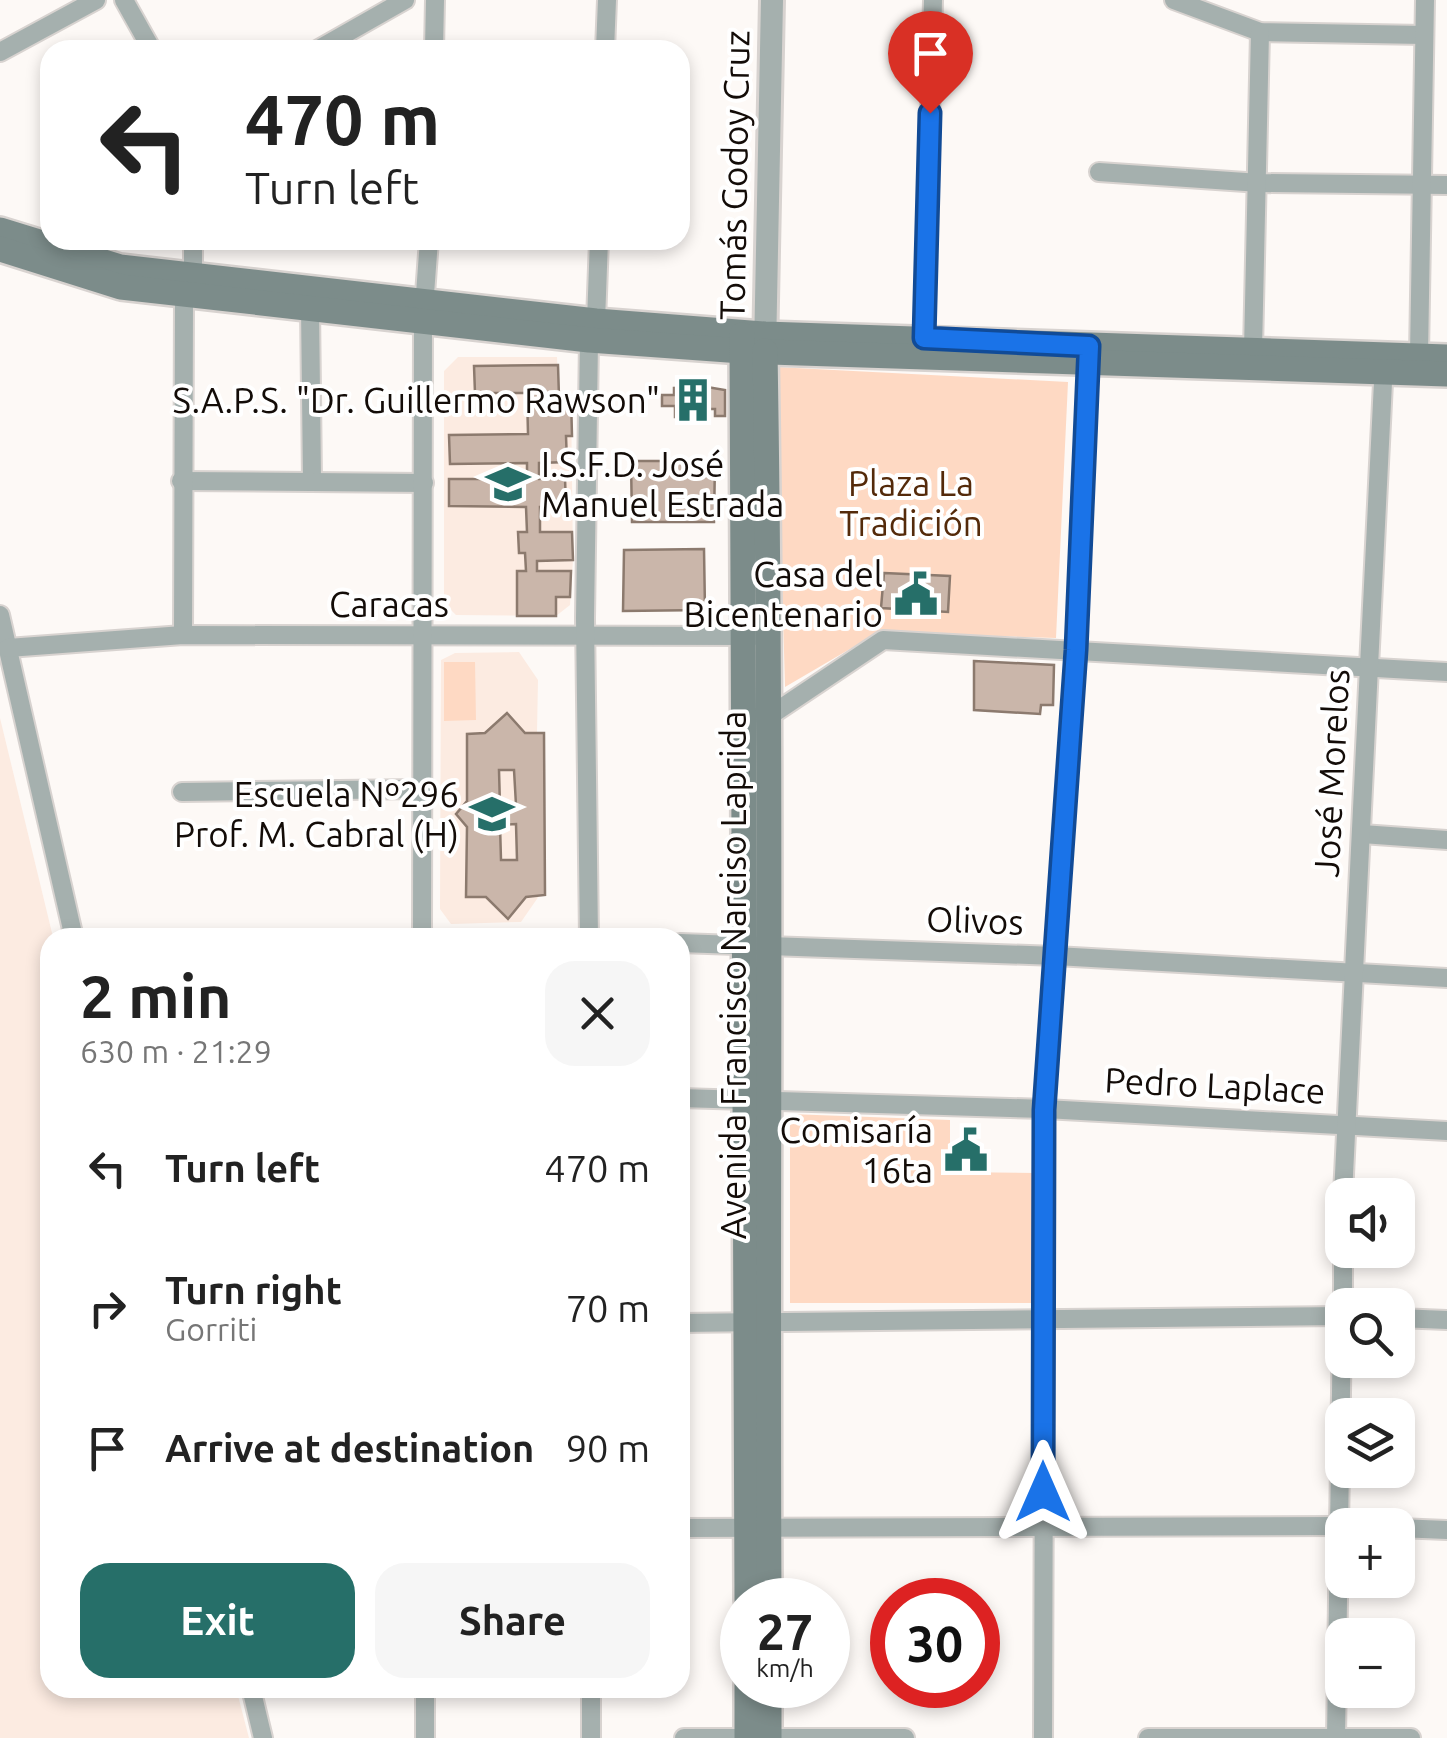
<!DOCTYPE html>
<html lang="en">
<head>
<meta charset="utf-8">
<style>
  :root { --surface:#fff; --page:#f6f6f6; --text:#222; --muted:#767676; --accent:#266f69 }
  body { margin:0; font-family:Ubuntu,sans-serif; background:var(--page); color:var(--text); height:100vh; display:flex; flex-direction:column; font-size:38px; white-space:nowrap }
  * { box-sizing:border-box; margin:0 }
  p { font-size:32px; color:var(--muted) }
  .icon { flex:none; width:55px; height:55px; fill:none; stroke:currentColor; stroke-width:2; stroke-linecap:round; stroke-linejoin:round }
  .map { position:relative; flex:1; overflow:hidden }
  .sheet { position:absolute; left:40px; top:928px; width:650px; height:770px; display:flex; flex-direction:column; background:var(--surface); border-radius:30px; box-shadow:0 5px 15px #0003 }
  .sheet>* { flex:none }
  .hud { position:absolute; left:40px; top:40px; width:650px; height:210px; border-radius:30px; box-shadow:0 5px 15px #0003; background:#fff; color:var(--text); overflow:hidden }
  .tools { position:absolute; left:1325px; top:1178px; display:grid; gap:20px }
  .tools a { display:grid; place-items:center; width:90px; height:90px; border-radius:20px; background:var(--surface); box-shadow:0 5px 15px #0003; font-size:50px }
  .speed { position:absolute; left:720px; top:1578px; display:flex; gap:20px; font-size:50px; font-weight:700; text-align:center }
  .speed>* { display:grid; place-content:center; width:130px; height:130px; border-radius:50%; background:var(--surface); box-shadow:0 5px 15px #0003; line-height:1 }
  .speed small { font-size:25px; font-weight:400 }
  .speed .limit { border:15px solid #d22; background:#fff; color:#111 }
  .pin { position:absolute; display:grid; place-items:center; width:85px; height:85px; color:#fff; margin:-102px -42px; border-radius:50% 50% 50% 0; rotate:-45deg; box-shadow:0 0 10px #0007 }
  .pin .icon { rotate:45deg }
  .me { position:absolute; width:110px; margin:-55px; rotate:0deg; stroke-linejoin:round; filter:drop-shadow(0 0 8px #0008) }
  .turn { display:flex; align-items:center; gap:35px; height:210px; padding:0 40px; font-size:45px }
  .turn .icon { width:130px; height:130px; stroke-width:2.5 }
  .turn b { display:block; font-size:70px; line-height:85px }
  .round { display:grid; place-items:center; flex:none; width:105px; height:105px; border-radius:30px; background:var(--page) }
  .head { display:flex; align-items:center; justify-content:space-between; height:170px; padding:0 40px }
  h1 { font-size:60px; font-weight:700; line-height:75px }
  .primary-button { display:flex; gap:20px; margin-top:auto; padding:20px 40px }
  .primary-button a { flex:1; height:115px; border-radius:30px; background:var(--accent); color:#fff; font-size:40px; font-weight:700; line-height:115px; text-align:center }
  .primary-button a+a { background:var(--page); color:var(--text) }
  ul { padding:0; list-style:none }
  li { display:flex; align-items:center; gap:30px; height:140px; padding:0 40px }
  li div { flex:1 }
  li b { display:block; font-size:38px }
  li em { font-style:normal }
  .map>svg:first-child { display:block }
  .built { fill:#fcebe1 }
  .green { fill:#fed9c3 }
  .building { fill:#cab6aa; stroke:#8c7a6e; stroke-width:2.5; fill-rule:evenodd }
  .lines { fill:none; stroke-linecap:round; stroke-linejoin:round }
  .minor-casing { stroke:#d8d3d0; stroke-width:22 }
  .tertiary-casing { stroke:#d8d3d0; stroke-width:28 }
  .secondary-casing { stroke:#d8d3d0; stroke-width:30 }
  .minor { stroke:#a5b0ae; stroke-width:18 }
  .tertiary { stroke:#a5b0ae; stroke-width:22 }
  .secondary { stroke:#7c8c8a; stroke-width:25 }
  .route-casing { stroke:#114b97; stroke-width:25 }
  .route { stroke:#1a73e8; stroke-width:18 }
  .labels { text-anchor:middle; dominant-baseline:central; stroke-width:8; stroke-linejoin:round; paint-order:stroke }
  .street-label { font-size:35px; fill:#130c08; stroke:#fff }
  .poi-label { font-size:35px; fill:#130c08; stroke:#fff; text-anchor:end }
  .park-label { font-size:35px; fill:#542a0a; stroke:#fff }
</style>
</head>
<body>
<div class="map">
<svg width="1447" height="1738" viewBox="0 0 1447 1738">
  <rect width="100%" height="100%" fill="#fdf9f6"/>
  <g class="built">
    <path d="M458,357H557L559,397H571L573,560L570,605L556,616L456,615L444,603V371Z"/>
    <path d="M519,652L538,680L537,732L544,733L545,895L539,896L521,922L451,924L440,909L441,660L455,653Z"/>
    <path d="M0,718L53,937L50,1688H236L249,1738H0Z"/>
  </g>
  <g class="green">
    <path d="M776,367L1068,382L1056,638L879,632L785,687Z"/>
    <path d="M444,662H475L476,720L444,721Z"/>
    <path d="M790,1114L950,1120V1172L1036,1173L1035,1303H790Z"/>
  </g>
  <g class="building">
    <path d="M558,365L559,397H571L572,436H566L567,462L539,463V479L565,478L566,507H540V532H572L573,560L537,561V571H571L570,597H556V616H517V571H526L525,553H519L518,532H527L526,507L449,506V479H527V463L450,464L449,435L528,434L527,393H475L474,366Z"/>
    <path d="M707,387L725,390V416H715V409H708L709,418H702V407L691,408V417H675V406H662V395H674V388Z"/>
    <path d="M631,461H715L714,522H632Z"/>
    <path d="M704,549L705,610L623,611L624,550Z"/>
    <path d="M884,573L950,576L948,612L881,608Z"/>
    <path d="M974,661L1054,665L1053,705H1041L1040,714L974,710Z"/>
    <path d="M507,713L525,733H544L545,895L526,897L508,919L486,897H466L467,827L456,814L467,801V734L485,733ZM499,770H514L516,805L500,806ZM516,824L517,860H501L500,825Z"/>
  </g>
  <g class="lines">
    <g class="minor-casing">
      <g id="minor">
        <path d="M124,0L152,50"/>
        <path d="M1174,0L1260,32L1424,35"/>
        <path d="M317,50L405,0"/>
        <path d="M434,50L435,0"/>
        <path d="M605,50L607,0"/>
        <path d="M0,52L96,0"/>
        <path d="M1099,172L1260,183L1447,185"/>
        <path d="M310,307L312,481"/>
        <path d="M924,349L933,0"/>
        <path d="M1253,350L1260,32"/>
        <path d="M1419,355L1425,0"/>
        <path d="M181,481L424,483"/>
        <path d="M0,615L74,938"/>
        <path d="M183,635L184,296L193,276V240"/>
        <path d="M8,648L183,635L754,636"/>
        <path d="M761,715H771L883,640L1447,672"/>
        <path d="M182,792L423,789"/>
        <path d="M1362,834L1447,840"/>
        <path d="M422,938L423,321L429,240"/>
        <path d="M589,938L585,618L589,340L596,321L599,240"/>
        <path d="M680,943L1056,956L1447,978"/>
        <path d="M680,1098L1045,1109L1447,1131"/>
        <path d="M1343,1195L1384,362"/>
        <path d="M1343,1305V1250"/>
        <path d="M1398,1318L1447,1320"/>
        <path d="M680,1323L1342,1316"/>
        <path d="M680,1528L1342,1526"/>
        <path d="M1398,1528L1447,1530"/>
        <path d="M251,1688L263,1738"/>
        <path d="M425,1738V1688"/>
        <path d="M591,1738V1688"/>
        <path d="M684,1738H905"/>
        <path d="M1043,1738L1045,1109L1076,650L1089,355"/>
        <path d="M1148,1738H1411"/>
        <path d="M1336,1738L1342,1323"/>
      </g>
    </g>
    <g class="tertiary-casing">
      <path id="tertiary" d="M765,351L772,0"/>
    </g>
    <g class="secondary-casing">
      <g id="secondary">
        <path d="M0,230L120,267L596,321L765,334L1447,357"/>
        <path d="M0,249L121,287L589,340L742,351L1447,374"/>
        <path d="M742,335L747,1600"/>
        <path d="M765,351C772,768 767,1184 769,1600"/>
        <path d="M747,1685V1738"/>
        <path d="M769,1685V1738"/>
      </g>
    </g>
    <use href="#minor" class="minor"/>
    <use href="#tertiary" class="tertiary"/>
    <use href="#secondary" class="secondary"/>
  </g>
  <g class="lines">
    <g class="route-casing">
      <path id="route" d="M930,113L924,338L1089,346L1076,650L1044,1110L1043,1492"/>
    </g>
    <use href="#route" class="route"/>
  </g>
  <defs>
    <g id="building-bare" transform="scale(3.45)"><path d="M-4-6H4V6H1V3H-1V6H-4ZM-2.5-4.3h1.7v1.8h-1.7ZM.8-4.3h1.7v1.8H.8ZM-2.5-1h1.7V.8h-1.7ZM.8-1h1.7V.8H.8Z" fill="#266f69" stroke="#fff" stroke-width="2.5" paint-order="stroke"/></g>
    <g id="university-bare" transform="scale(3.45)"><path d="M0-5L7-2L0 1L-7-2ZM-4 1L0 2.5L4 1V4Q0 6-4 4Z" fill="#266f69" stroke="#fff" stroke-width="2.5" paint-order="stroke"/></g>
    <g id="civic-bare" transform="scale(3.45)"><path d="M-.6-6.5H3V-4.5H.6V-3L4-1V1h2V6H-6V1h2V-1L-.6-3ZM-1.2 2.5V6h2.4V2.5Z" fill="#266f69" stroke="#fff" stroke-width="2.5" paint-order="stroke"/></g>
    <g id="school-bare" transform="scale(3.45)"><path d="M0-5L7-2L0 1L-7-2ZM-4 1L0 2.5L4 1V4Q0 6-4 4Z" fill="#266f69" stroke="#fff" stroke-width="2.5" paint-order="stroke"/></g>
  </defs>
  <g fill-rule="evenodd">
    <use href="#building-bare" x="693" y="400"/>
    <use href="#university-bare" x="508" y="484"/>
    <use href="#civic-bare" x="916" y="594"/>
    <use href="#school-bare" x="492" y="814"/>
    <use href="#civic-bare" x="966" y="1150"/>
  </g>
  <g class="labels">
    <g class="street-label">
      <text transform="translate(734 175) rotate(-89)">Tomás Godoy Cruz</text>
      <text x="389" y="604">Caracas</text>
      <text transform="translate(1331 773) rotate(-87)">José Morelos</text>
      <text transform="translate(975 920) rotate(2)">Olivos</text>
      <text transform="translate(733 975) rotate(-90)">Avenida Francisco Narciso Laprida</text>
      <text transform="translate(1215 1085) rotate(3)">Pedro Laplace</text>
    </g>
    <g class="poi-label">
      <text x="660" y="400">S.A.P.S. "Dr. Guillermo Rawson"</text>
      <text x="541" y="464" text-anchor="start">I.S.F.D. José<tspan x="541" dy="40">Manuel Estrada</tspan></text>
      <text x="883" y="574">Casa del<tspan x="883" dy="40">Bicentenario</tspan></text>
      <text x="459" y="794">Escuela Nº296<tspan x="459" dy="40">Prof. M. Cabral (H)</tspan></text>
      <text x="933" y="1130">Comisaría<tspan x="933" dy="40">16ta</tspan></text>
    </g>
    <g class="park-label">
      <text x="911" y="483">Plaza La<tspan x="911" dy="40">Tradición</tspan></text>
    </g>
  </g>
</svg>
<div class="tools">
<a><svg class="icon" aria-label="sound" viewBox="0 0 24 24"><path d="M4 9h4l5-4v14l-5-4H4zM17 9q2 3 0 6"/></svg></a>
<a><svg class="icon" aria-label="search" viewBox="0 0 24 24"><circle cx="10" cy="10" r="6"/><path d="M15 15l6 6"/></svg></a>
<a><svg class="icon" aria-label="layers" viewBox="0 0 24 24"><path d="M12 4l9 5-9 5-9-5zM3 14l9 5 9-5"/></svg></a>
<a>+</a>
<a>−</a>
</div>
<div class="speed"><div>27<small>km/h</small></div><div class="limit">30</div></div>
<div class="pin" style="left:930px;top:113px;background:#d93025"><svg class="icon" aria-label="arrive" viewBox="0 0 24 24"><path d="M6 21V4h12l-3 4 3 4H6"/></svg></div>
<svg class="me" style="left:1043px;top:1492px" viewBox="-20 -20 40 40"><path d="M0-17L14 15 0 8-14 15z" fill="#1a73e8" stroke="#fff" stroke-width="4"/></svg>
<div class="hud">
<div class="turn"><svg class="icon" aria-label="left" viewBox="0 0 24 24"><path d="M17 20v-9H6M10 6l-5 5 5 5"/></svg><div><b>470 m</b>Turn left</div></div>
</div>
<section class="sheet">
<div class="head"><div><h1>2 min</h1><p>630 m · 21:29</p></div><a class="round"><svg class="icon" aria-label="close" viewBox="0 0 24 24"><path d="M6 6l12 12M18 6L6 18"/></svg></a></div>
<ul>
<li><svg class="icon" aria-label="left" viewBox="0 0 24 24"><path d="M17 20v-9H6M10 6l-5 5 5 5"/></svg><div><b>Turn left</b></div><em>470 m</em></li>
<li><svg class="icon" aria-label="right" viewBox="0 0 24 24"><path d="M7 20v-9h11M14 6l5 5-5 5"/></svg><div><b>Turn right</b><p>Gorriti</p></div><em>70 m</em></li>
<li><svg class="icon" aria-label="arrive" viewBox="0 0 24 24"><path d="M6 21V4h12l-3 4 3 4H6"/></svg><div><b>Arrive at destination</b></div><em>90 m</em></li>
</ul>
<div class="primary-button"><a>Exit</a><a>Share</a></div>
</section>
</div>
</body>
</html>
